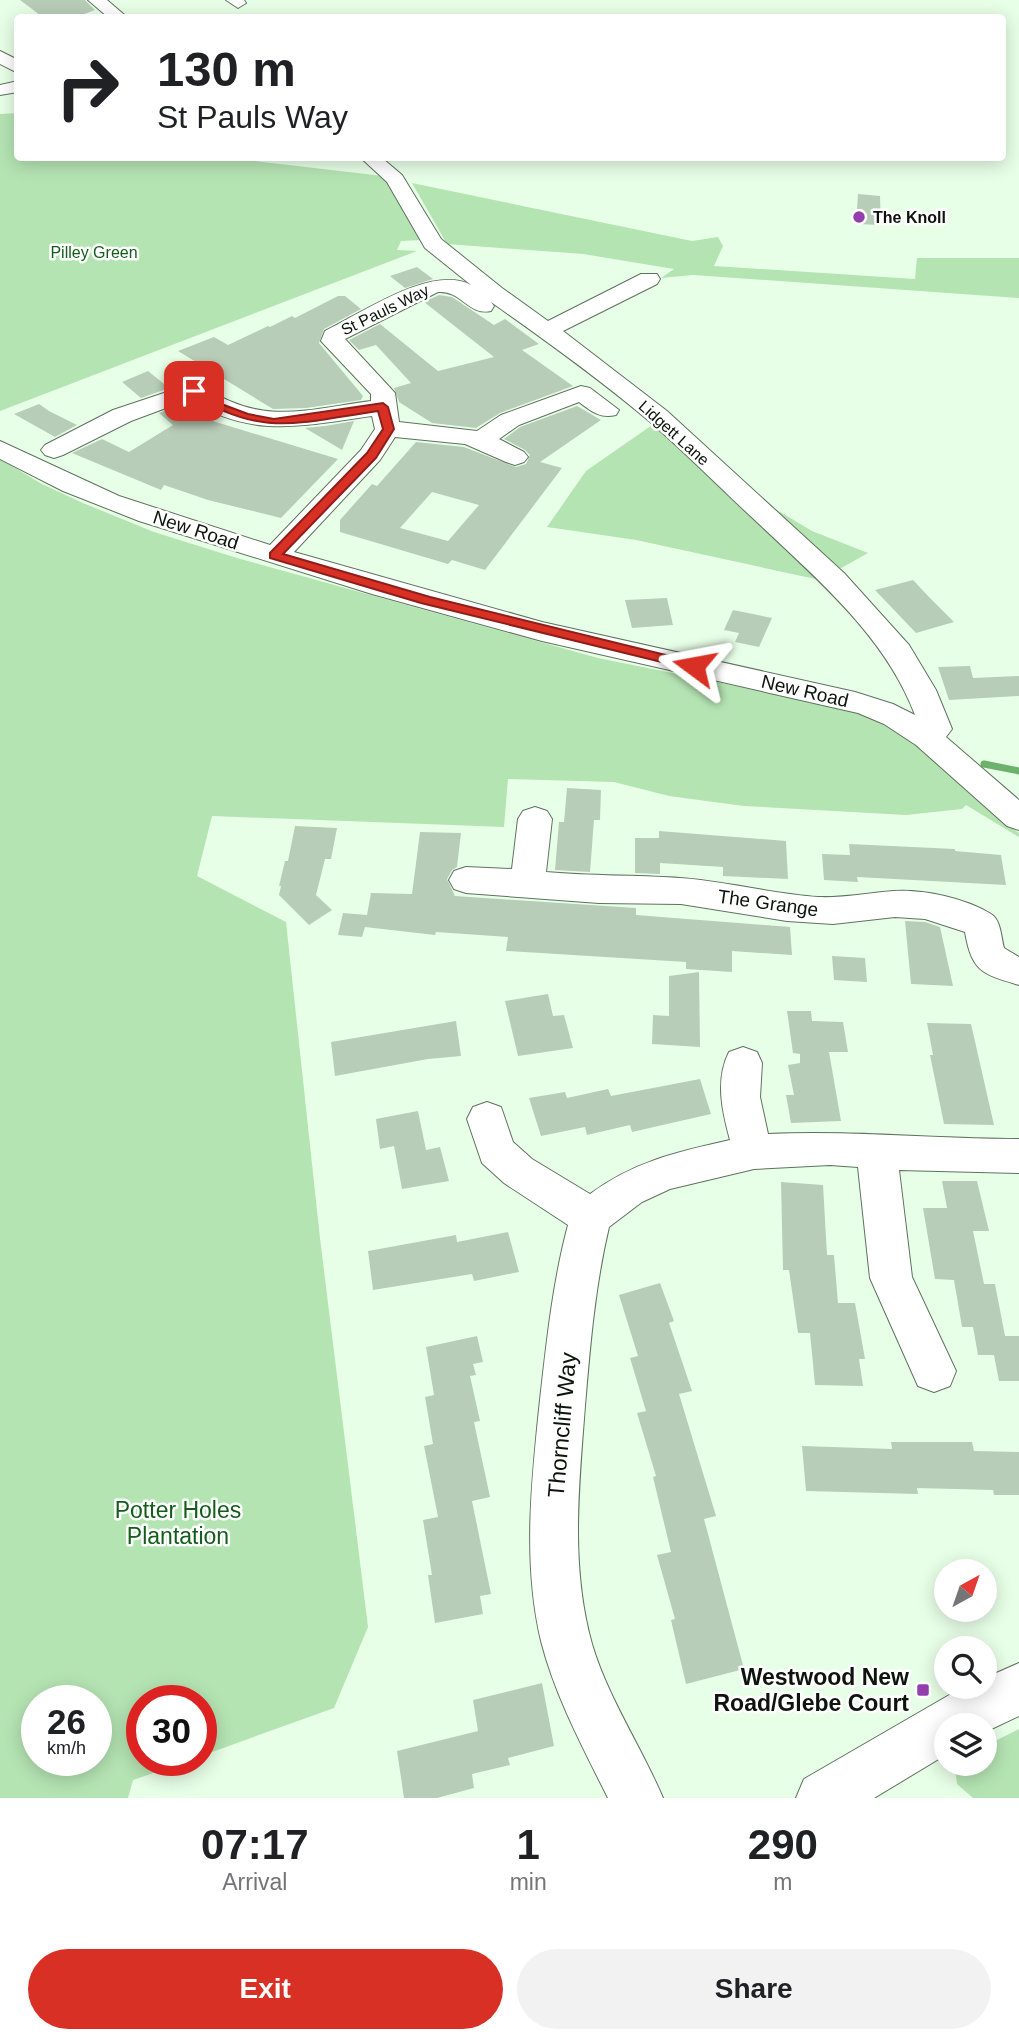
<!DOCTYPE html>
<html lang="en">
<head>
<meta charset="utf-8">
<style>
  :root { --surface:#fff; --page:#f2f2f2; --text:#202124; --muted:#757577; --accent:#d93025 }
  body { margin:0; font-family:Arial,sans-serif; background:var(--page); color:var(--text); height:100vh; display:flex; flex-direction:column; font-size:26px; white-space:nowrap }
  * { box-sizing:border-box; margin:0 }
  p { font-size:23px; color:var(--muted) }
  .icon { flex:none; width:38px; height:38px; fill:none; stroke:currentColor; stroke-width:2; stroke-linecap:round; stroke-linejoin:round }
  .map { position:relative; height:1798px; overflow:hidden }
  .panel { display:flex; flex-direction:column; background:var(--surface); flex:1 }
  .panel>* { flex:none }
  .banner { position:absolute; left:14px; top:14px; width:992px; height:147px; border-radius:7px; box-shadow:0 4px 18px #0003; background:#fff; color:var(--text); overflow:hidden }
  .needle { width:46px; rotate:40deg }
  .tools { position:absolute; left:934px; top:1559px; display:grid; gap:14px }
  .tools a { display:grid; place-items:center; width:63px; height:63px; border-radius:50%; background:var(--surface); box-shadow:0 4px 18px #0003; font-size:35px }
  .speed { position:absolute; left:21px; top:1685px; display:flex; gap:14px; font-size:35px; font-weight:700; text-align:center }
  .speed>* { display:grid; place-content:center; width:91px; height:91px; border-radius:50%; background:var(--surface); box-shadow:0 4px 18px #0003; line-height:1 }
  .speed small { font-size:18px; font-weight:400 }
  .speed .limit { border:10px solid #d22; background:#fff; color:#111 }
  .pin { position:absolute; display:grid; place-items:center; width:60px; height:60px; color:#fff; margin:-30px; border-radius:14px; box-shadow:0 4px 10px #0006 }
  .me { position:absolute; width:77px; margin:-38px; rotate:283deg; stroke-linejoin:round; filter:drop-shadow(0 0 5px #0008) }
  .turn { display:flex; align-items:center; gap:24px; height:147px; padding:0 28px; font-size:32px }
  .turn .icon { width:91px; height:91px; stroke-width:2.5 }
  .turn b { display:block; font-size:49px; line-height:60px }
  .eta { display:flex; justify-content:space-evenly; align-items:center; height:119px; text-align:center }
  .eta b { font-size:42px; font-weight:700; line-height:49px }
  .action { display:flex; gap:14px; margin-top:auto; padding:14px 28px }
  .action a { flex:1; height:80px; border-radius:42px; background:var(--accent); color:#fff; font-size:28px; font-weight:700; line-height:80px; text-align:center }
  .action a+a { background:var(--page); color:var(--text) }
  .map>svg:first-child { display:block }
  .green { fill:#b5e4b3; fill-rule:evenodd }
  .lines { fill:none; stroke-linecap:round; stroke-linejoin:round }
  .stream { stroke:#6cb26c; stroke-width:7 }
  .building { fill:#b8cdb7; fill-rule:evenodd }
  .minor-casing { stroke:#5e725e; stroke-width:2 }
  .minor { fill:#fff; fill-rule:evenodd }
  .route { fill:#d93025; stroke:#8d1f18; stroke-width:2 }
  .poi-dot { fill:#933fad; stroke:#fff; stroke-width:2.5 }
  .labels { text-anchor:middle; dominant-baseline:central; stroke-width:5; stroke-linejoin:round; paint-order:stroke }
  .far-poi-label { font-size:16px; font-weight:bold; fill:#0c140c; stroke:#fff; text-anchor:start }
  .far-park-label { font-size:16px; fill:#145c1a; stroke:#fff }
  .far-street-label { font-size:16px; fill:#0c140c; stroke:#fff }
  .street-label { font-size:19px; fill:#0c140c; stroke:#fff }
  .near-street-label { font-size:23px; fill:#0c140c; stroke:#fff }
  .near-park-label { font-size:23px; fill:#145c1a; stroke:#fff }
  .near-poi-label { font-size:23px; font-weight:bold; fill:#0c140c; stroke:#fff; text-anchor:end }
</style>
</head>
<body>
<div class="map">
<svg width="1019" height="1798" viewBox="0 0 1019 1798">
  <rect width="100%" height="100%" fill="#e8ffe7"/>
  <g class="green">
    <path d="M17,113L18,158H229L383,176L423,240L401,241L397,250L417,251L0,411V114Z"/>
    <path d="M412,183L692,241L718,237L723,246L714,266L915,279L917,258H1019V298L693,275L661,278L674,269L583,254L447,244Z"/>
    <path d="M655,423L752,495L812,531L868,553L820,580L636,540L547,527L586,471Z"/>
    <path d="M0,459L42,484L83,503L154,532L237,558L598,658L841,707L887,724L918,743L974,797L1019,833V837L966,805L962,809L906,815L744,806L669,796L614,782L508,779L504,827L212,816L197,876L286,922L320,1238L368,1627L334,1708L201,1756V1701H142V1760L188,1761L133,1780L128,1798H0ZM37,1701H96V1760H37Z"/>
    <path d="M1019,1729V1798H973L957,1784L955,1768L958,1764H985V1746Z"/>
  </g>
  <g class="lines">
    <path class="stream" d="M984,764L1019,771"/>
  </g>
  <g class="building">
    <path d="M20,0H85L95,10L73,18H44Z"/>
    <path d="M858,194L880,196L881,225L856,224Z"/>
    <path d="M417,267L433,279L405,288L390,276Z"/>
    <path d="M439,295L452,297L494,325L505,319L539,344L522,350L573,386L500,413L476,428L432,423L399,402L394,388L411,383L376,345L359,350L349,340L380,324L438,371L494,357L424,302Z"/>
    <path d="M338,296H345L361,309L324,329L319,343L363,396L361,400L306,408L273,409L178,351L214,337L228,345L268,326L270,327L292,316L295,318Z"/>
    <path d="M148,371L169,388L141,398L122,382Z"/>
    <path d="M187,403L206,419L338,459L281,518L208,500L164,485L161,490L72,453L102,439L129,452L173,425L159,413Z"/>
    <path d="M39,404L49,411L77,425L55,437L14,414Z"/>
    <path d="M577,406L601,420L540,462L562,468L485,570L452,560L448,564L340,532V520L372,484L377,486L416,442L464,447L516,467L526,464L530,455L525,450L504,439L520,427ZM432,492L479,505L448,541L400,528Z"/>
    <path d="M354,421L342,450L305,428L325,426Z"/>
    <path d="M913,580L929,597L954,622L916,633L875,590Z"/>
    <path d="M667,598L673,625L632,628L625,600Z"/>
    <path d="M733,610L772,618L759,647L735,642L739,633L724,630Z"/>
    <path d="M970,666L973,678L1019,676V696L949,700L938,667Z"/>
    <path d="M567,788L601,790L600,820H594L590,872L555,870L559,822H564Z"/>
    <path d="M295,826L337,828L331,859H325L316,895L332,910L309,925L279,895L281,886H279L285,861H288Z"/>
    <path d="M659,831L786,841L788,879L723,876V867L660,863V874L635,873V838H659Z"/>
    <path d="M420,832L461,833L457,867L452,870L447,879L455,896L636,908V915L790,927L792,955L732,951V972L686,969V962L506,951L508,937L436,932L435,935L365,927L362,937L338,935L343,913L367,915L371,893L412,894Z"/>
    <path d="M849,844L955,849V851L1001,855L1006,885L857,877L858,882L824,880L822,854L850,855Z"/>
    <path d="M905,921L925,922L940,927L953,986L911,984Z"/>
    <path d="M832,956L865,958L867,982L834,980Z"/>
    <path d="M699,972L700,1047L652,1044L653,1015L669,1016V976Z"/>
    <path d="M548,994L553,1016L564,1015L573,1048L518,1056L505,1001Z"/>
    <path d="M787,1011H811L812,1021L843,1022L848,1052H829L841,1121L791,1123L786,1095H794L788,1065L800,1063V1054L793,1053Z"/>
    <path d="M456,1021L461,1056L428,1059L335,1076L331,1042Z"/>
    <path d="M927,1023L971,1024L994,1125L944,1124L930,1055H933Z"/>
    <path d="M700,1079L711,1114L632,1132L630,1125L587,1135L585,1127L541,1136L529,1098L565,1092L567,1098L608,1089L611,1096Z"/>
    <path d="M418,1111L426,1150L440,1147L449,1181L402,1189L394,1146L380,1149L376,1119Z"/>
    <path d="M942,1181H977L989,1231H973L984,1284H995L1005,1336H1019V1381H999L994,1355H978L973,1327H962L954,1280L935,1279L923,1208H947Z"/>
    <path d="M781,1182L823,1185L827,1255H834L838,1303H855L865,1359H859L863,1386L815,1385L810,1333H798L789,1270H783Z"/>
    <path d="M508,1232L519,1272L474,1281L472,1274L373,1290L368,1251L456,1235L457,1242Z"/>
    <path d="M660,1283L674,1321L669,1323L692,1391L679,1394L716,1516L704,1519L744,1669L686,1684L671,1620L675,1619L657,1555L671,1552L653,1477L656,1476L637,1413L646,1411L630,1358L638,1356L619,1295Z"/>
    <path d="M477,1336L483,1362L473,1364L476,1375L470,1376L480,1421L474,1422L490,1497L472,1501L491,1594L480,1596L483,1614L435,1623L428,1575H432L423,1520L438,1517L424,1446L433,1444L425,1397L434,1395L426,1347Z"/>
    <path d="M891,1442H972L974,1451L1019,1452V1495H994L993,1490L917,1488L918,1494L806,1491L802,1446L892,1449Z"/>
    <path d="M542,1683L554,1746L508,1758L510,1765L472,1774L474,1788L437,1798H404L397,1751L478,1731L473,1700Z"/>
  </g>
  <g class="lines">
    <g class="minor-casing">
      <g id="minor">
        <path d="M88,0H107L128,18H109Z"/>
        <path d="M226,0H244L246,3L238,8Z"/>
        <path d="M0,51L18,60V73L0,64Z"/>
        <path d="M18,81V92L0,95V85Z"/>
        <path d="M361,158H382L402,175L441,239L502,288L548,321L641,274H657L660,279L657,284L563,331L667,411L844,573L909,645L936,690L952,729L946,737L1019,800V830L1007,826L916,745L884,724L858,713L542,641L372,594L139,521L63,491L0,459V441L119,496L270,545L361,450L375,429L372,416C306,425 250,440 190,399L131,421L63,455L54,458L45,455L41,450L45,445L113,410L182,387V374L185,369L194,367L203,369L206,374V388C263,426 308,409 371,401V394L321,341L325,331C362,313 432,264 471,285L425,248L387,182ZM438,292C461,290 469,316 491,311L494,306L491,302C545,340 598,378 649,421C686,453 721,489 758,523C817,579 886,637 915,715L893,704L855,692L542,622L294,552L380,460L395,437L465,444L506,462L515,465L524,462L528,457L524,452L499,439L519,425L579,402C591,411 600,419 616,415L619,410L590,388L581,386L501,415L477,431L399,422L395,393L345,339Z"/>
        <path d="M535,807L547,811L552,819L546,872C591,876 636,875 680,878C726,881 772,894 818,897C843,898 868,893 893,891C923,889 965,898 991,914C1001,920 1001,937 1004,948L1019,957V985C982,974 972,972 965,932L925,919L895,917L833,924L787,921L681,904L599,903L466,893L454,889L449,880L454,871L466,867L512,869L518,819L523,811Z"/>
        <path d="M743,1047L757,1052L762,1063L760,1097L768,1134C852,1130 935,1139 1019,1139V1173L899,1170L912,1277L956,1371L950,1386L934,1392L918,1386L870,1278L858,1167L830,1165L754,1169L670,1189L642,1202L609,1227C595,1286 590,1346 585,1406C579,1485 570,1566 592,1644C608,1698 641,1746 663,1798H608C583,1748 555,1696 541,1641C523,1565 531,1486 539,1409C546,1347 552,1285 568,1225L504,1183L482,1163L467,1119L473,1107L487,1102L501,1107L513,1142L532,1159L590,1194C635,1161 677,1152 730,1140C722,1111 715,1080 729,1052Z"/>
        <path d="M1019,1663V1716L985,1732V1726H947V1754L874,1798H796L804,1779L951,1694L965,1687H985V1678Z"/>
      </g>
    </g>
    <use href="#minor" class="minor"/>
  </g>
  <path class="route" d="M190,388H198L224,405L248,414L274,419L383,403L388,407L394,429L376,458L283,554L430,597L694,662L701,666L694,670L421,603L270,558V553L367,453L383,429L378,411C300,422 262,439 190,393Z"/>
  <g class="poi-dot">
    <circle cx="859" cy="217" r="7"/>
    <rect x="916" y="1683" width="14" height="14" rx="3.5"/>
  </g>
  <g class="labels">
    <g class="far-poi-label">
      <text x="873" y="217">The Knoll</text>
    </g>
    <g class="far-park-label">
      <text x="94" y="252">Pilley Green</text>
    </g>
    <g class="far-street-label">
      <text transform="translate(385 310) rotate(-26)">St Pauls Way</text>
      <text transform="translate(674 433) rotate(42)">Lidgett Lane</text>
    </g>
    <g class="street-label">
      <text transform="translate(196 530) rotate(18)">New Road</text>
      <text transform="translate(805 691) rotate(13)">New Road</text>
      <text transform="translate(768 903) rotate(8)">The Grange</text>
    </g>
    <g class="near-street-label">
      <text transform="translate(562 1425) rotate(-85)">Thorncliff Way</text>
    </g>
    <g class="near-park-label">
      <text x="178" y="1510">Potter Holes<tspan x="178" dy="26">Plantation</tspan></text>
    </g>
    <g class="near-poi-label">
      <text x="909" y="1677">Westwood New<tspan x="909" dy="26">Road/Glebe Court</tspan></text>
    </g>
  </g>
</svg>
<div class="tools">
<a><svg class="needle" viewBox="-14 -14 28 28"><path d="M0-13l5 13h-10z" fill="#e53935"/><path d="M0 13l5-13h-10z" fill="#757577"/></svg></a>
<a><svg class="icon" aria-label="search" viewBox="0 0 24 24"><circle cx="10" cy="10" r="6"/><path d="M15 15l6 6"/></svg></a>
<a><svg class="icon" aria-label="layers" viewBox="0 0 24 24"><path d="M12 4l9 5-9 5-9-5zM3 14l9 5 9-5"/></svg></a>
</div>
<div class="speed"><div>26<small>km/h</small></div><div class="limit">30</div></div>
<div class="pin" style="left:194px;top:391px;background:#d93025"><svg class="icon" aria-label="arrive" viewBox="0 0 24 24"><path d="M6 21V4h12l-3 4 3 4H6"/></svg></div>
<svg class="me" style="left:694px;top:666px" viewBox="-20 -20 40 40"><path d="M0-17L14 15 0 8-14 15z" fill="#d93025" stroke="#fff" stroke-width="4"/></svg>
<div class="banner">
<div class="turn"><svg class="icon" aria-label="right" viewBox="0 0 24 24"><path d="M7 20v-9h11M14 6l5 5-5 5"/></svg><div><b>130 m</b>St Pauls Way</div></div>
</div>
</div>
<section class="panel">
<div class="eta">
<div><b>07:17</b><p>Arrival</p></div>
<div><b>1</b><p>min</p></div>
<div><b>290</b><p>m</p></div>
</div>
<div class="action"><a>Exit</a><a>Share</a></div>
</section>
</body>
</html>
